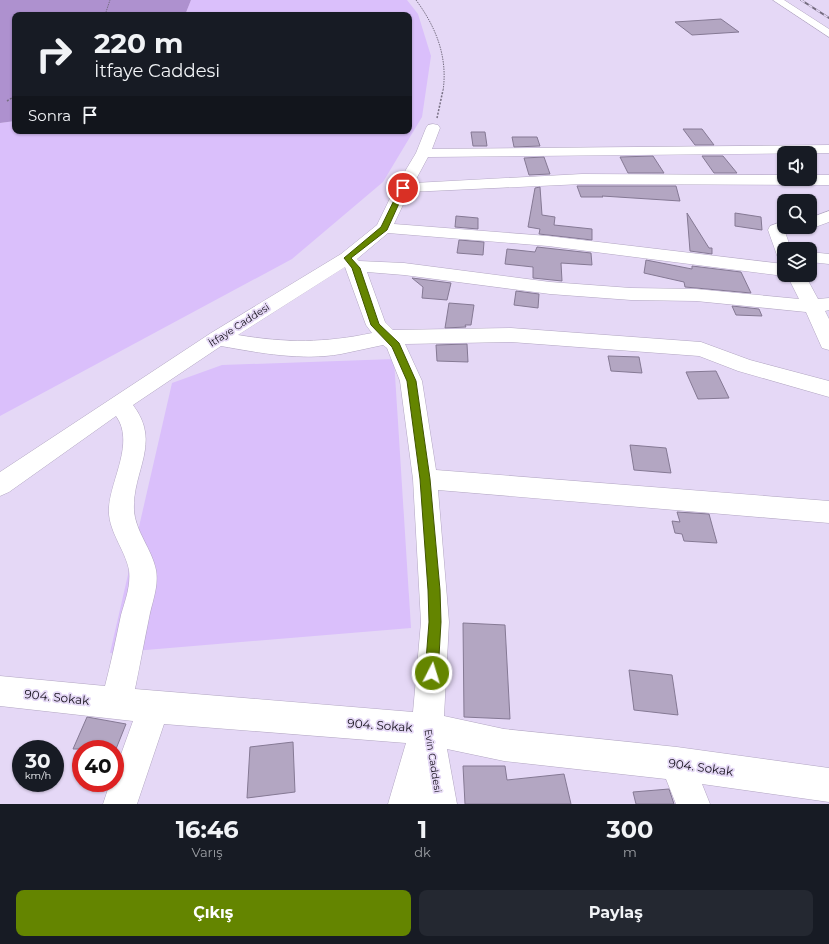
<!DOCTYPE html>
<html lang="tr">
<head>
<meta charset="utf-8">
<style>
  :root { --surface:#171b24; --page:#242831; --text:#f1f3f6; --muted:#9ea1a6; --accent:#648500 }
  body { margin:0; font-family:Montserrat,sans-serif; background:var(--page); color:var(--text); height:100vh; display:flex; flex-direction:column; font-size:15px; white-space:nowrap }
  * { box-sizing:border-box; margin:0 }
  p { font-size:13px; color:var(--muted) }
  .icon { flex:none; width:22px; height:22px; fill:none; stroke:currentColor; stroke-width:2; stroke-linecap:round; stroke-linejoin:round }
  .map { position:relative; height:804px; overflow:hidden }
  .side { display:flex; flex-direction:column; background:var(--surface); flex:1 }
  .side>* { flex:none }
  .top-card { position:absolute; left:12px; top:12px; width:400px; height:122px; border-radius:8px; box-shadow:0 1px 3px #0004; background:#171b24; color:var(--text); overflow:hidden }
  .fabs { position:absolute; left:777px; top:146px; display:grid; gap:8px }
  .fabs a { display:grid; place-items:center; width:40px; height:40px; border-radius:8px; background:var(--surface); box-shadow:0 1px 3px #0004; font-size:20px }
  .speed { position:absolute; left:12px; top:740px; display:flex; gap:8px; font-size:20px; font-weight:700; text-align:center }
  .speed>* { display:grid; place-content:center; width:52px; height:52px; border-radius:50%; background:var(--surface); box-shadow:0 1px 3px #0004; line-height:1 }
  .speed small { font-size:10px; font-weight:400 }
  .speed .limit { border:6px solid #d22; background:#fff; color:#111 }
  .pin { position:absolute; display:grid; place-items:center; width:34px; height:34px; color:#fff; margin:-17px; border:2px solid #fff; border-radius:50%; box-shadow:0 1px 4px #0007 }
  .me { position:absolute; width:44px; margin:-22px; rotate:5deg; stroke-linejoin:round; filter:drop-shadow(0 0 3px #0008) }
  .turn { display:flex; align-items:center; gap:14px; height:84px; padding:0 16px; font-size:18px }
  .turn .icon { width:52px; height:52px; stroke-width:2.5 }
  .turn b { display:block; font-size:28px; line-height:34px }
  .then { display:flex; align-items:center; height:38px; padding:0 16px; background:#0003; gap:8px; font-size:15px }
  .eta { display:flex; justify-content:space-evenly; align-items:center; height:68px; text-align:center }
  .eta b { font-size:24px; font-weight:700; line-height:28px }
  .cta { display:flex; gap:8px; margin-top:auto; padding:8px 16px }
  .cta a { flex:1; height:46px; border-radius:8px; background:var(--accent); color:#fff; font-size:16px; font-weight:700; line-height:46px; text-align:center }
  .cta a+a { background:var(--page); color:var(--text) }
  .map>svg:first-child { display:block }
  .green { fill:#dabffb }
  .water { fill:#ae91cf }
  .building { fill:#b3a6c2; stroke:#857994 }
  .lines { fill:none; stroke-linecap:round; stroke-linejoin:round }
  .minor-casing { stroke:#b2a6c2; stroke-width:1 }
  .path-far1 { stroke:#776f83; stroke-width:1; stroke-dasharray:1.5 1; stroke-linecap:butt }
  .path { stroke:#776f83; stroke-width:1.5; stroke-dasharray:2 1.5; stroke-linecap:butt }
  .minor { fill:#fff; fill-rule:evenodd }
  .rail-casing { stroke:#756c80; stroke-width:2 }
  .rail { stroke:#e5d8f6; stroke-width:1.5; stroke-dasharray:4.5; stroke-linecap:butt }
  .route { fill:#648500; stroke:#415600 }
  .labels { text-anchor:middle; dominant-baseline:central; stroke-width:3.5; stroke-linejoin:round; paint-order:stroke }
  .street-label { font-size:10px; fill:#130f19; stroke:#e5d8f6 }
  .near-street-label { font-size:12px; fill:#130f19; stroke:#e5d8f6 }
</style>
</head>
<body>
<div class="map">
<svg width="829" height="804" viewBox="0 0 829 804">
  <rect width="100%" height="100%" fill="#e5d8f6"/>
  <g class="green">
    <path d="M191,0H407L418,14L431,56L422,117L383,182L292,259L0,416V123L15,121V131H409V15H185Z"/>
    <path d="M394,359L411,628L110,653L172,383L222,365Z"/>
  </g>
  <path class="water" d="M0,0H191L185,15H15V121L0,123Z"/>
  <g class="building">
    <path d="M721,19L739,32L692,35L675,22Z"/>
    <path d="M683,129H702L714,145H695Z"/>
    <path d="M471,132H485L487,146H473Z"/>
    <path d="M512,137H537L540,146L514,147Z"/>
    <path d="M653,156L664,173H628L620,157Z"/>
    <path d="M702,156H723L737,173H714Z"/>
    <path d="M544,157L550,174L529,175L524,158Z"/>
    <path d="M577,186H676L680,201L602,196L603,197H581Z"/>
    <path d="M540,187L542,215L555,217L554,225L592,229V240L539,234L540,229L528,227L535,188Z"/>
    <path d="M687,213L709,248H712V254L690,251Z"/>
    <path d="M735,213L761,217L762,230L735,226Z"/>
    <path d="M456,216L478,218V229L455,227Z"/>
    <path d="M459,240L484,242L483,255L457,253Z"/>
    <path d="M537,247L591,253L592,265L561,263L562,281L533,278V267L505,264L507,249L535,252Z"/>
    <path d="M646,260L692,269V266L741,272L751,293L685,287L684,282L644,273Z"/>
    <path d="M412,278L451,283L447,300L422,298L423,287Z"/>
    <path d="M516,291L539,294L538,308L514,305Z"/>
    <path d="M449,303L474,305L471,325H465L466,327L445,328Z"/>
    <path d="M732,306L759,309L762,316L736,315Z"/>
    <path d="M467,344L468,362L437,361L436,345Z"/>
    <path d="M608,356L639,357L642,373L611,371Z"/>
    <path d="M716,371L729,398L698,399L686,372Z"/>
    <path d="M630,445L666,448L671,473L634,470Z"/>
    <path d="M677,512L709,514L717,543L684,541L682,534L675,533L672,521L680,522Z"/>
    <path d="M463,623L505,625L510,719L464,717Z"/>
    <path d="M629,670L672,675L678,715L634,710Z"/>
    <path d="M87,717L126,724L116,749H73Z"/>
    <path d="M293,742L295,792L247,798L250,747Z"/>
    <path d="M463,766H505L507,780L564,774L571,804H465Z"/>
    <path d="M669,789L674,804H636L633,792Z"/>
  </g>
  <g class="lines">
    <g class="minor-casing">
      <g id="minor">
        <path d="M773,0H784L829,29V37Z"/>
        <path d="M433,124L438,125L440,128L432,149L829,145V153L428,157L414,183L582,174L784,175V179H810V175H829V185L582,184L409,192L394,224L548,236L784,264V275H786L784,276L548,246L388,233L357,259L359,261L404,263L550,282L631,288L696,289L799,299L787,275H805L818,299L829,298V310L825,311L829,319V350L822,348L806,312L696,301L631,300L550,294L404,275L367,272L385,322L393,330L511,328L701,342L750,360L829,381V397L738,371L699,356L511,342L405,344L422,381L436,470L829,501V523L438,490L449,622L444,716L504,729L677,747L829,768V802L702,784L710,804H676L666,779L504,761L447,749L457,804H388L406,743L164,724L137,804H103L110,783H115V771L133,721L0,706V676L105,686C111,663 116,639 121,615C125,601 131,586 129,570C125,549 107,530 109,507C111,479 135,442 116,416L9,492L0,496V472L211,333L341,254L377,225L395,188L416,153L426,128L428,125ZM345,267L366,325L372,333C325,343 286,343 238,335ZM383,345L387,348L400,381L413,479L421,622L413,712L135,689C140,665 144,642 149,618C152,602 159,586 156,570C152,549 135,531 134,510C132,471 162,443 133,405L221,346C260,353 302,361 341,354C355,351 369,348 383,345Z"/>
        <path d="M829,211V222L810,229L804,227H810V218Z"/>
        <path d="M784,221V227H792L785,232L791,249H784V259L778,258L768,230L770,226Z"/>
        <path d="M810,252L829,254V264L810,262Z"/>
      </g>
    </g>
    <g class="path-far1">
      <path d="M416,0C436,27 448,57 443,91"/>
      <path d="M105,15L110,0"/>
    </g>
    <g class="path">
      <path d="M7,101L15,96"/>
      <path d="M437,118L443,90"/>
    </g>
    <use href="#minor" class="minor"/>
    <g class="rail-casing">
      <path id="rail" d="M801,0L829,18"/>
    </g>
    <use href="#rail" class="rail"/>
  </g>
  <path class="route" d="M403,186L406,188L387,230L351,258L360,268L379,324L399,343L416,381L430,479L440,590L441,622L438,673L436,678L432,680L427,678L425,673L429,622L428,590L420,479L407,381L392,347L371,325L352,268L344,258L381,227L400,188Z"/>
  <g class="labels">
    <g class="street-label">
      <text transform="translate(239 325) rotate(-33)">İtfaye Caddesi</text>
      <text transform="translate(433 761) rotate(81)">Evin Caddesi</text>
    </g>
    <g class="near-street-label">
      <text transform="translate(57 697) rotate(6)">904. Sokak</text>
      <text transform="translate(380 725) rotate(4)">904. Sokak</text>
      <text transform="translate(701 767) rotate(8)">904. Sokak</text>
    </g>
  </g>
</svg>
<div class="fabs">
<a><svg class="icon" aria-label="sound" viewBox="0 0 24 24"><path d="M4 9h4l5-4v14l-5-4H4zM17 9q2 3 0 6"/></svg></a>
<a><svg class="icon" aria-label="search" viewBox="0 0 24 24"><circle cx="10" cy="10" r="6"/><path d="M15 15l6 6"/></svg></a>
<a><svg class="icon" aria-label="layers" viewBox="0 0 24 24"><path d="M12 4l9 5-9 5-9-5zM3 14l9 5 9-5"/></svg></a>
</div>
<div class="speed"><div>30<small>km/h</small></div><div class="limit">40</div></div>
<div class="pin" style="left:403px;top:188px;background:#d93025"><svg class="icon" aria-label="arrive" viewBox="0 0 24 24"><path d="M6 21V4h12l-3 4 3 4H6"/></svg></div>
<svg class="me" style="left:432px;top:673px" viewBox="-20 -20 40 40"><circle r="17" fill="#648500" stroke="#fff" stroke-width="3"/><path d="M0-11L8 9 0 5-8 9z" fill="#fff"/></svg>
<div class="top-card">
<div class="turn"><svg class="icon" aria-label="right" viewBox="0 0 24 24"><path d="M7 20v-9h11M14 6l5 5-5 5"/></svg><div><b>220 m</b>İtfaye Caddesi</div></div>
<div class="then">Sonra<svg class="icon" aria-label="arrive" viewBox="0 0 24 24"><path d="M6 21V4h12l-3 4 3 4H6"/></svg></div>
</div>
</div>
<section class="side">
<div class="eta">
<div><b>16:46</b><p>Varış</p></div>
<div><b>1</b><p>dk</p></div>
<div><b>300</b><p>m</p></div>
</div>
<div class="cta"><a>Çıkış</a><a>Paylaş</a></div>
</section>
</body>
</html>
